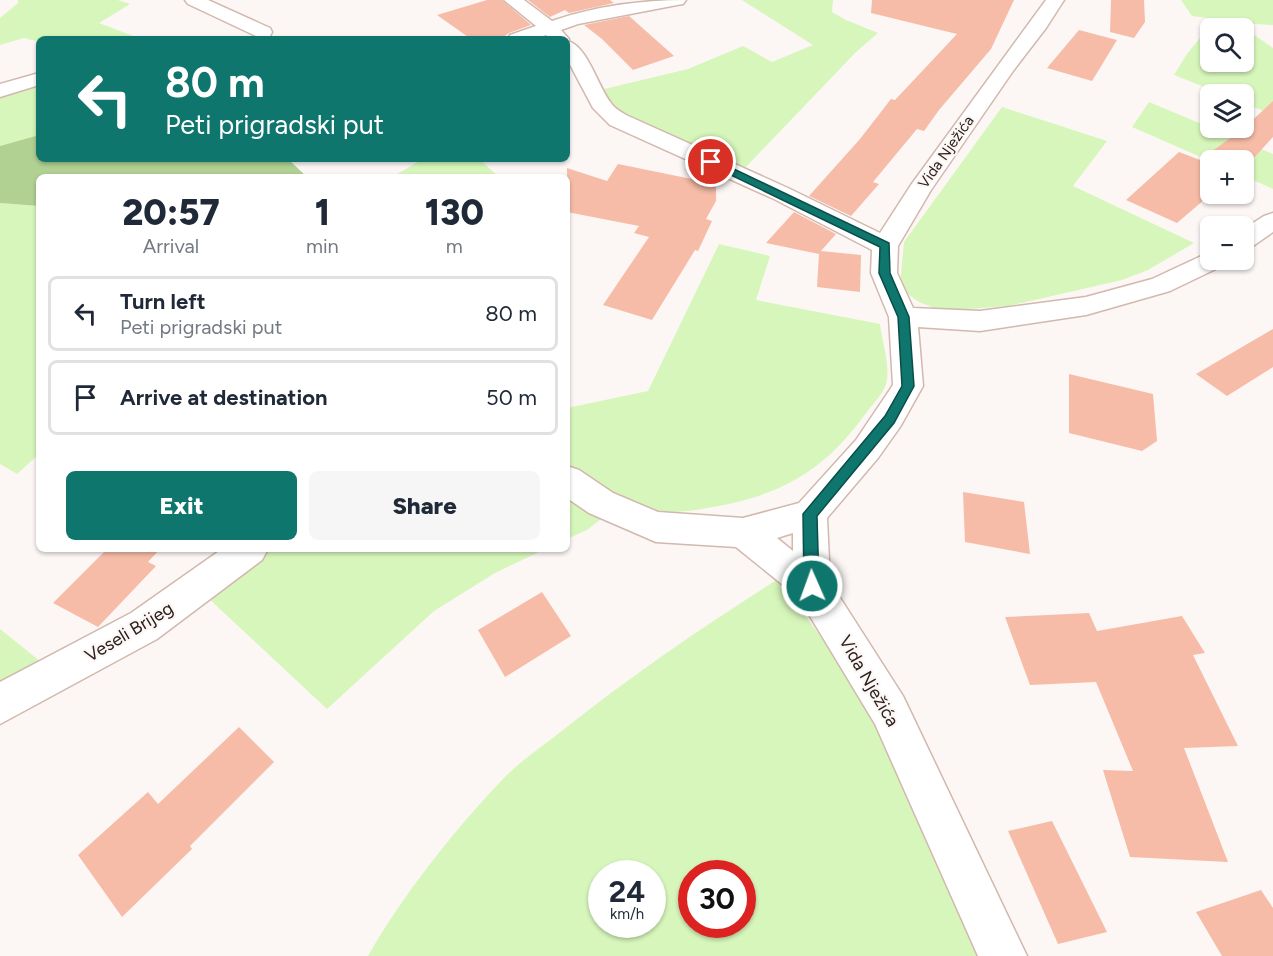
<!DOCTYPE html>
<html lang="en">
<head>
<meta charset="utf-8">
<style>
  :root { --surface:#fff; --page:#f6f6f7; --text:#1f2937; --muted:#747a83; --line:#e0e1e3; --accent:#0f766e }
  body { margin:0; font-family:Figtree,sans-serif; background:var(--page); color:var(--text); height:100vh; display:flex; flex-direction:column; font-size:22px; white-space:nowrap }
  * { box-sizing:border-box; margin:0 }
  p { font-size:20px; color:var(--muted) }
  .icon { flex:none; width:33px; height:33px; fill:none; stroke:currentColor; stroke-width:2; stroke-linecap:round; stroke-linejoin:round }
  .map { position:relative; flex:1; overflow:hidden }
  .sheet { position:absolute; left:36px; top:174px; width:534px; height:378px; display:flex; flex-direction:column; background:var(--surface); border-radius:9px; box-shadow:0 2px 4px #0004 }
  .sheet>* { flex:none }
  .banner { position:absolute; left:36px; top:36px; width:534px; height:126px; border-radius:9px; box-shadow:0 2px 4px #0004; background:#0f766e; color:#fff; overflow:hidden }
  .fabs { position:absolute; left:1200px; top:18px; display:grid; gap:12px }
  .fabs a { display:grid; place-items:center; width:54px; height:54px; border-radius:9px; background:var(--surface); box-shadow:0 2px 4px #0004; font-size:30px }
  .speed { position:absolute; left:588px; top:860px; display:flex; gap:12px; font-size:30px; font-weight:700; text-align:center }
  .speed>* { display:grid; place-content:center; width:78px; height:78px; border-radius:50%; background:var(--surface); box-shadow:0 2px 4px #0004; line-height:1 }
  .speed small { font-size:15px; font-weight:400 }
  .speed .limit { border:9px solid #d22; background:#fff; color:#111 }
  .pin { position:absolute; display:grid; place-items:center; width:51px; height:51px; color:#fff; margin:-26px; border:3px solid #fff; border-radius:50%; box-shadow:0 2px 6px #0007 }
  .me { position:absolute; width:66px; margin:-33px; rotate:358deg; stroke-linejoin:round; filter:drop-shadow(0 0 4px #0008) }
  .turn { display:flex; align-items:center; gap:21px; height:126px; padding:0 30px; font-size:27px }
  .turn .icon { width:78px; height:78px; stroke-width:2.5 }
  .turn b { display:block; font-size:42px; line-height:51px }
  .eta { display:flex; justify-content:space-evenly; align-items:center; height:102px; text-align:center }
  .eta b { font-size:36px; font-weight:800; line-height:42px }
  .primary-button { display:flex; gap:12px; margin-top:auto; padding:12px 30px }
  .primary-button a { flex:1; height:69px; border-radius:9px; background:var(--accent); color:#fff; font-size:24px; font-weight:800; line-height:69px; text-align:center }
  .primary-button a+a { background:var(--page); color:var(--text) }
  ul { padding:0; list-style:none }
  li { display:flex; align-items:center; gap:18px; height:75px; margin:0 12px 9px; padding:0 18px; border:3px solid var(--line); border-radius:9px }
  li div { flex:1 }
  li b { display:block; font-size:22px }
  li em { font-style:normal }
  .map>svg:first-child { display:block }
  .green { fill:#d7f6bb; fill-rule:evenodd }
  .forest { fill:#b0d192 }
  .building { fill:#f6bca7 }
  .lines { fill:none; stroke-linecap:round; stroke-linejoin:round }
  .minor-casing { stroke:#d2b8ae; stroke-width:3 }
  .minor { fill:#fff; fill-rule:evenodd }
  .route { fill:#0f766e; stroke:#0a4d48; stroke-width:1.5 }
  .labels { text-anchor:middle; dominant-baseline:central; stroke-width:4.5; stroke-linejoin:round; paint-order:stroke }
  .far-street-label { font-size:15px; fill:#2a201d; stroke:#fcf7f5 }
  .street-label { font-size:18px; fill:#2a201d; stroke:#fcf7f5 }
</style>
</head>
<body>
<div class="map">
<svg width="1273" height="956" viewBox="0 0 1273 956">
  <rect width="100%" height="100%" fill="#fcf7f5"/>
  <g class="green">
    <path d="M18,0H118L130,4L99,23L141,39L46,38L36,41L24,38L0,45V18L18,3Z"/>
    <path d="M742,0H833L832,12L846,20L878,33L856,52L744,169L625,117L613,107L604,89L688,69L743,46L772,62L813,45Z"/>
    <path d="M1181,0H1273V25L1237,23L1273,48V115L1244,103V94H1222L1174,75L1187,54L1215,19L1192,16ZM1210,28H1244V62H1210Z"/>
    <path d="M39,85V135L0,146V98Z"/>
    <path d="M1149,102L1273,154V189L1244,176V160L1210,161L1132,127Z"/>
    <path d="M1002,107L1107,141L1073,186L1194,243L1148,270L1122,280L1008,306L958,310L934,308L919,302L906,293L900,284L904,242Z"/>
    <path d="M423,159H479L499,177H392Z"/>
    <path d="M0,203L39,206V454L17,474L0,464Z"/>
    <path d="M719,244L770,256L756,300L880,324C882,342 892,370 885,387C881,396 872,405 866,413C823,473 779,496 707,508C682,513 651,515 626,505C604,496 585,479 567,463V408L648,391Z"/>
    <path d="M567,491L606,515L587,530L567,539Z"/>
    <path d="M271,549H545L495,573L434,611L327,709L205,595Z"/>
    <path d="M778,579L859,688L980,956H368C402,896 455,829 503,779C520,761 543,746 563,730C632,675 704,626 778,579ZM602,873H652V924H602ZM692,873H742V924H692Z"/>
    <path d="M0,629L46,666L0,686Z"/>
  </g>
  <path class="forest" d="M39,135V159H288L307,177H39V206L0,203V146Z"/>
  <g class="building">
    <path d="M487,0H502L531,25L509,33L500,39H471L437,15Z"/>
    <path d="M528,0H610L614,3L569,13L565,10L550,17Z"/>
    <path d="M872,0H1014L991,49L939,110L924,131L917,129L873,182L879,184L851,216L809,196L860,139L891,99L895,100L957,34L871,13Z"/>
    <path d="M1111,0H1144L1145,22L1134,38L1110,32Z"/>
    <path d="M629,16L674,56L633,70L602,39L584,25Z"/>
    <path d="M1079,30L1117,40L1092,81L1047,68Z"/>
    <path d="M1273,101V137L1244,169V160H1210L1211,194L1177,223L1126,200L1179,152L1200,160L1244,128Z"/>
    <path d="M618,164L716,184V201L706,219L712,221L698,251L695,250L652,320L603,305L649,237L634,233L639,226L567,212V168L607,181Z"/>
    <path d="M794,212L836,234L821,251L861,255L860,292L817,287L819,254L766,243Z"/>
    <path d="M1273,329V367L1227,396L1196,374Z"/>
    <path d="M1069,374L1153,394L1157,441L1142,451L1069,433Z"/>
    <path d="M963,492L1024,502L1030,554L965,542Z"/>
    <path d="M107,549H160L148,562L156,566L98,627L53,603Z"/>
    <path d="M542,592L571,636L505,677L478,630Z"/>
    <path d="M1089,613L1097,631L1182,616L1205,653L1193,655L1238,746L1184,748L1228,862L1130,857L1103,770L1133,771L1096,682L1030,685L1005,617Z"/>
    <path d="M239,727L274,762L190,846L192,849L122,917L78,855L148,792L158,804Z"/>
    <path d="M1052,821L1107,932L1058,944L1008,831Z"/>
    <path d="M1261,890L1273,908V956H1222L1196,912Z"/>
  </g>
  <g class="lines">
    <g class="minor-casing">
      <g id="minor">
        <path d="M185,0H208L270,28L272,32L270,36H256L188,4Z"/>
        <path d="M504,0H524L552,21C595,6 641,0 686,0L683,4L677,5L578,24L561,30L569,39L568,41C588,47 598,87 611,103C614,108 621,112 626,115L790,189L880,233L911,185L1046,0H1064L1046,28L1013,71L931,190L898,246L897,273L913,308L980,311L1086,297L1152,279L1210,252V260H1226L1222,266L1170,291L1086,315L980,331L918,327L923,386L900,427L878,458L827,518L830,582L903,696L1027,956H978L875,724L799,598L736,547L656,542L589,513L567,498V466L579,470L613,493L658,512L743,518L799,503L856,440L893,385L889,317L871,273L872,250L774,199L610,125L593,108L567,59V39H550L546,35L535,39H508L510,35L536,26ZM793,533V551L777,538Z"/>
        <path d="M39,73V85L0,97V84Z"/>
        <path d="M1273,213V232L1253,246L1244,248V229L1264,216Z"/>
        <path d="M222,549H268L262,560L157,639L0,724V682L131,613Z"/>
      </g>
    </g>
    <use href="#minor" class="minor"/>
  </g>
  <path class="route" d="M708,160H715L889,243L890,273L909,317L914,386L894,423L817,516L819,586L817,591L812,593L806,591L804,586L803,514L885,416L902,386L898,317L879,273L880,247L708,164Z"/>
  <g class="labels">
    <g class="far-street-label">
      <text transform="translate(946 152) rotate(-55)">Vida Nježića</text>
    </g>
    <g class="street-label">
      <text transform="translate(129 632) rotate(-31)">Veseli Brijeg</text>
      <text transform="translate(869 681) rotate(60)">Vida Nježića</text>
    </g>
  </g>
</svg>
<div class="fabs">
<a><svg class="icon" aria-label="search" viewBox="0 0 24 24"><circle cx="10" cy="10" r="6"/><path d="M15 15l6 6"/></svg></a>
<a><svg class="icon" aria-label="layers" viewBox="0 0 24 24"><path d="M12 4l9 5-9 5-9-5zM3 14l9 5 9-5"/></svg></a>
<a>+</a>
<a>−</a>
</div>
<div class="speed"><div>24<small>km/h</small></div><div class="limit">30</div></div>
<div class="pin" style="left:711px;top:162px;background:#d93025"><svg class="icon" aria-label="arrive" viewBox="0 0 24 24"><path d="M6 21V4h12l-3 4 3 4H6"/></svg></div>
<svg class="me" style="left:812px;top:586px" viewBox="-20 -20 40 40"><circle r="17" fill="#0f766e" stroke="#fff" stroke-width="3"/><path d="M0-11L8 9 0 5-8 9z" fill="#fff"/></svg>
<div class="banner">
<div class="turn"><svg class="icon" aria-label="left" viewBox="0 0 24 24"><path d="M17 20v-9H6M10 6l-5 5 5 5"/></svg><div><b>80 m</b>Peti prigradski put</div></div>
</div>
<section class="sheet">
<div class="eta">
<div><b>20:57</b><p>Arrival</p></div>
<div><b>1</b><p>min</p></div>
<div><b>130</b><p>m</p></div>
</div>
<ul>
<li><svg class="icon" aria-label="left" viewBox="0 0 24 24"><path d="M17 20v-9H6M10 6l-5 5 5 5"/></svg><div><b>Turn left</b><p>Peti prigradski put</p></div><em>80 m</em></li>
<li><svg class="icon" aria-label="arrive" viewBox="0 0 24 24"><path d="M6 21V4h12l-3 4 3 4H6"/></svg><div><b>Arrive at destination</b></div><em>50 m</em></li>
</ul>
<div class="primary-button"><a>Exit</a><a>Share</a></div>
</section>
</div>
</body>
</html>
